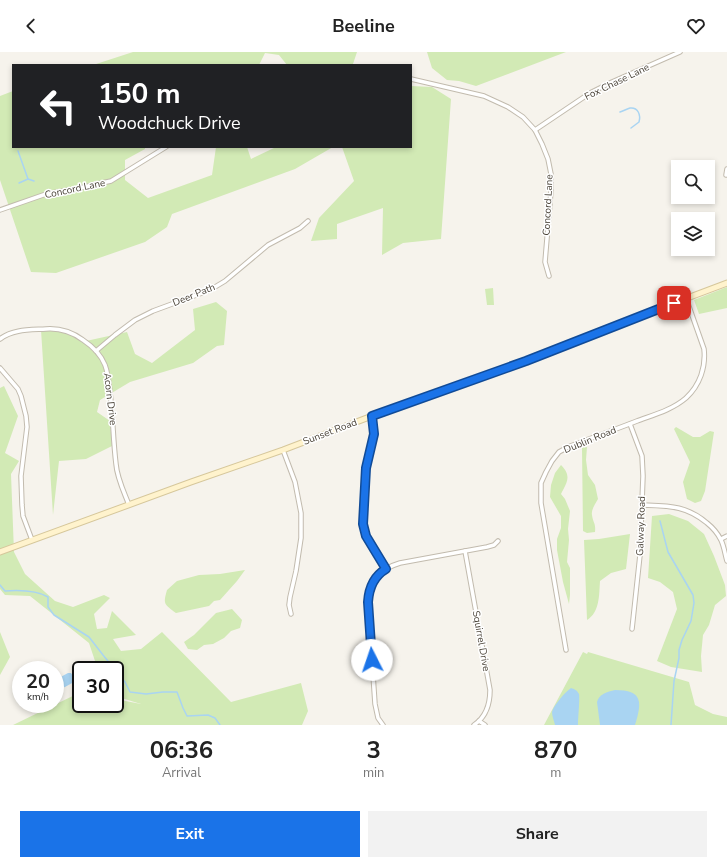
<!DOCTYPE html>
<html lang="en">
<head>
<meta charset="utf-8">
<style>
  :root { --surface:#fff; --page:#f2f2f2; --text:#222; --muted:#767676; --accent:#1a73e8 }
  body { margin:0; font-family:"Nunito Sans",sans-serif; background:var(--page); color:var(--text); height:100vh; display:flex; flex-direction:column; font-size:15px; white-space:nowrap }
  * { box-sizing:border-box; margin:0 }
  p { font-size:13px; color:var(--muted) }
  .icon { flex:none; width:22px; height:22px; fill:none; stroke:currentColor; stroke-width:2; stroke-linecap:round; stroke-linejoin:round }
  .map { position:relative; height:673px; overflow:hidden }
  .panel { display:flex; flex-direction:column; background:var(--surface); flex:1 }
  .panel>* { flex:none }
  .top-card { position:absolute; left:12px; top:12px; width:400px; height:84px; border-radius:0px; box-shadow:0 2px 6px #0003; background:#202124; color:#fff; overflow:hidden }
  .controls { position:absolute; left:671px; top:108px; display:grid; gap:8px }
  .controls a { display:grid; place-items:center; width:44px; height:44px; border-radius:0px; background:var(--surface); box-shadow:0 2px 6px #0003; font-size:20px }
  .speed { position:absolute; left:12px; top:609px; display:flex; gap:8px; font-size:20px; font-weight:700; text-align:center }
  .speed>* { display:grid; place-content:center; width:52px; height:52px; border-radius:50%; background:var(--surface); box-shadow:0 2px 6px #0003; line-height:1 }
  .speed small { font-size:10px; font-weight:400 }
  .speed .limit { border:2px solid #111; border-radius:6px; background:#fff; color:#111 }
  .pin { position:absolute; display:grid; place-items:center; width:34px; height:34px; color:#fff; margin:-17px; border-radius:8px; box-shadow:0 2px 6px #0006 }
  .me { position:absolute; width:44px; margin:-22px; rotate:356deg; stroke-linejoin:round; filter:drop-shadow(0 0 3px #0008) }
  .turn { display:flex; align-items:center; gap:14px; height:84px; padding:0 20px; font-size:18px }
  .turn .icon { width:52px; height:52px; stroke-width:2.5 }
  .turn b { display:block; font-size:28px; line-height:34px }
  .eta { display:flex; justify-content:space-evenly; align-items:center; height:68px; text-align:center }
  .eta b { font-size:24px; font-weight:700; line-height:28px }
  .primary-button { display:flex; gap:8px; margin-top:auto; padding:8px 20px }
  .primary-button a { flex:1; height:46px; border-radius:0px; background:var(--accent); color:#fff; font-size:16px; font-weight:700; line-height:46px; text-align:center }
  .primary-button a+a { background:var(--page); color:var(--text) }
  header { display:flex; justify-content:space-between; align-items:center; height:52px; padding:0 20px; background:var(--surface); font-size:18px; font-weight:700 }
  .map>svg:first-child { display:block }
  .green { fill:#d2eab5 }
  .water { fill:#a9d4f2 }
  .lines { fill:none; stroke-linecap:round; stroke-linejoin:round }
  .stream { stroke:#a9d4f2; stroke-width:1.5 }
  .street-casing { stroke:#c2bbae; stroke-width:5.5 }
  .secondary-casing { stroke:#d6c79b; stroke-width:7 }
  .street { stroke:#fff; stroke-width:3.5 }
  .secondary { stroke:#fff3cd; stroke-width:5 }
  .route-casing { stroke:#114b97; stroke-width:10 }
  .route { stroke:#1a73e8; stroke-width:7 }
  .labels { text-anchor:middle; dominant-baseline:central; stroke-width:3; stroke-linejoin:round; paint-order:stroke }
  .street-label { font-size:10px; fill:#4b4439; stroke:#fff }
</style>
</head>
<body>
<header><svg class="icon" aria-label="back" viewBox="0 0 24 24"><path d="M15 5l-7 7 7 7"/></svg>Beeline<svg class="icon" aria-label="heart" viewBox="0 0 24 24"><path d="M12 20l-8-8c-3-5 5-10 8-4 3-6 11-1 8 4z"/></svg></header>
<div class="map">
<svg width="727" height="673" viewBox="0 0 727 673">
  <rect width="100%" height="100%" fill="#f6f3ec"/>
  <g class="green">
    <path d="M133,0H357L353,12L349,13H287L279,3L265,1L259,13H93Z"/>
    <path d="M427,0H566L476,34L459,29L447,28L432,16Z"/>
    <path d="M411,34L432,35L451,47L441,187L403,191L382,203L383,156L337,172V187L311,189L319,166L354,129L342,95H411Z"/>
    <path d="M13,39V95H145V97L125,108V128L148,146L212,123L216,95H247L251,107L276,95H333L295,117L172,162L167,175L145,190L56,221L31,220L0,128V44Z"/>
    <path d="M727,235V256L699,262L694,248Z"/>
    <path d="M493,236L494,253H487L485,237Z"/>
    <path d="M216,250L227,259L224,293L217,294L193,311L130,330L100,348L97,360L110,369L112,394L86,407L59,409L53,463L41,278L72,280L86,289L127,280L135,302L152,311L195,278L193,257Z"/>
    <path d="M4,334L18,364L5,401L19,409L11,422L14,500L25,522L55,549L73,555L104,543L110,546L94,562L97,577L107,576L112,559L136,583L113,587L121,599L141,597L162,580L231,650L301,631L308,659L302,673H13L81,640V652H115V647L141,652L115,644V618H98L89,591L30,544L5,543L0,537V336Z"/>
    <path d="M676,375L693,385H700L710,379L714,380L705,439L701,449L695,451L687,447L683,430L690,410L674,377Z"/>
    <path d="M587,395L586,408L588,423L595,433L598,447C595,452 591,458 592,463C593,471 596,471 595,480L587,481L583,479L582,396Z"/>
    <path d="M561,413C572,424 567,430 561,442L565,447L570,459L568,477L569,488L567,510L570,516V543L569,552L563,530L557,498V487L561,476V464L550,445L551,433L555,421Z"/>
    <path d="M669,462L688,469L704,482L714,504L725,533L726,544L715,553L709,573L703,583L701,604L702,620L671,615L657,609L677,557L673,540L660,530L648,526L652,464Z"/>
    <path d="M630,482L626,517L611,521L600,529C599,543 600,560 587,568L584,488L599,487Z"/>
    <path d="M245,518L237,529L220,548L214,549L209,554L176,561C164,552 163,552 167,538L177,529L199,523L220,522Z"/>
    <path d="M232,557L242,568L240,576L231,579L224,586L213,592L204,593L197,598L188,597L184,590L194,583L216,561Z"/>
    <path d="M0,580L10,605L0,623Z"/>
    <path d="M583,600L587,602L588,600L689,630L695,653L713,662L727,665V673H544Z"/>
  </g>
  <g class="water">
    <path d="M68,621H71L74,626V630L65,635L55,638V628Z"/>
    <path d="M571,636C574,637 577,638 579,642C580,646 578,667 578,673H555C554,669 552,664 552,660C554,653 565,640 571,636Z"/>
    <path d="M615,638C643,638 642,650 635,673H600L597,650C599,642 607,640 615,638Z"/>
  </g>
  <g class="lines">
    <g class="stream">
      <path d="M620,60C623,59 627,57 630,56C638,55 641,63 639,70L631,76"/>
      <path d="M18,99L28,127"/>
      <path d="M19,131L28,127L34,129"/>
      <path d="M660,469L668,500L693,543L694,551L691,569L682,588L679,598V606L674,629L671,673"/>
      <path d="M0,533L5,539C19,538 36,538 48,545V555L54,563L89,585L103,603L125,630L130,640L146,642L163,640H177L183,656L187,664L208,663L215,666L220,673"/>
    </g>
    <g class="street-casing">
      <g id="street">
        <path d="M411,27L484,44L508,55L523,65L535,78L542,92L548,107L551,122V139L545,210L549,224"/>
        <path d="M535,78L590,41L612,30L680,0"/>
        <path d="M726,123L727,117"/>
        <path d="M0,158L46,142L75,137L111,129L166,95"/>
        <path d="M0,287C13,277 30,278 46,277C60,276 72,280 83,288C92,294 101,303 105,313C108,321 109,331 110,340C113,364 113,388 116,412C117,426 124,440 129,453"/>
        <path d="M96,299L115,283L135,268L153,259L210,238L225,229L268,193L300,176L308,169"/>
        <path d="M0,316L18,337L21,344L26,364L27,375L21,424L22,453L23,464L32,488"/>
        <path d="M372,364L374,382L366,416L363,472L366,484L386,517"/>
        <path d="M630,372L642,404L643,424L640,503L632,577"/>
        <path d="M283,398L295,430L301,461V486L296,519L290,545L289,553L291,562"/>
        <path d="M642,453C668,454 686,453 707,471C712,475 718,482 721,488C724,494 725,502 727,509"/>
        <path d="M721,487L727,484"/>
        <path d="M465,499L490,638C490,652 486,665 474,673"/>
        <path d="M566,598L541,451V431L546,420L552,409L559,400L568,395C591,386 614,378 637,369C653,363 672,358 686,346C700,333 706,315 704,297L686,246"/>
        <path d="M479,669L485,673"/>
        <path d="M383,673L378,666L375,652L368,549C369,528 380,517 400,511L487,495L494,493L498,489"/>
      </g>
    </g>
    <g class="secondary-casing">
      <path id="secondary" d="M0,500L191,430L283,398L372,364L526,309L621,271L727,231"/>
    </g>
    <use href="#street" class="street"/>
    <use href="#secondary" class="secondary"/>
  </g>
  <g class="lines">
    <g class="route-casing">
      <path id="route" d="M372,608L368,550C369,535 374,524 386,517L366,484L363,472L366,416L374,382L372,364L526,309L674,251"/>
    </g>
    <use href="#route" class="route"/>
  </g>
  <g class="labels">
    <g class="street-label">
      <text transform="translate(617 30) rotate(-26)">Fox Chase Lane</text>
      <text transform="translate(75 137) rotate(-12)">Concord Lane</text>
      <text transform="translate(548 153) rotate(-87)">Concord Lane</text>
      <text transform="translate(194 243) rotate(-22)">Deer Path</text>
      <text transform="translate(110 347) rotate(83)">Acorn Drive</text>
      <text transform="translate(330 380) rotate(-21)">Sunset Road</text>
      <text transform="translate(590 388) rotate(-22)">Dublin Road</text>
      <text transform="translate(641 474) rotate(-88)">Galway Road</text>
      <text transform="translate(481 589) rotate(80)">Squirrel Drive</text>
    </g>
  </g>
</svg>
<div class="controls">
<a><svg class="icon" aria-label="search" viewBox="0 0 24 24"><circle cx="10" cy="10" r="6"/><path d="M15 15l6 6"/></svg></a>
<a><svg class="icon" aria-label="layers" viewBox="0 0 24 24"><path d="M12 4l9 5-9 5-9-5zM3 14l9 5 9-5"/></svg></a>
</div>
<div class="speed"><div>20<small>km/h</small></div><div class="limit">30</div></div>
<div class="pin" style="left:674px;top:251px;background:#d93025"><svg class="icon" aria-label="arrive" viewBox="0 0 24 24"><path d="M6 21V4h12l-3 4 3 4H6"/></svg></div>
<svg class="me" style="left:372px;top:608px" viewBox="-20 -20 40 40"><circle r="19" fill="#fff"/><path d="M0-13L10 11 0 6-10 11z" fill="#1a73e8"/></svg>
<div class="top-card">
<div class="turn"><svg class="icon" aria-label="left" viewBox="0 0 24 24"><path d="M17 20v-9H6M10 6l-5 5 5 5"/></svg><div><b>150 m</b>Woodchuck Drive</div></div>
</div>
</div>
<section class="panel">
<div class="eta">
<div><b>06:36</b><p>Arrival</p></div>
<div><b>3</b><p>min</p></div>
<div><b>870</b><p>m</p></div>
</div>
<div class="primary-button"><a>Exit</a><a>Share</a></div>
</section>
</body>
</html>
